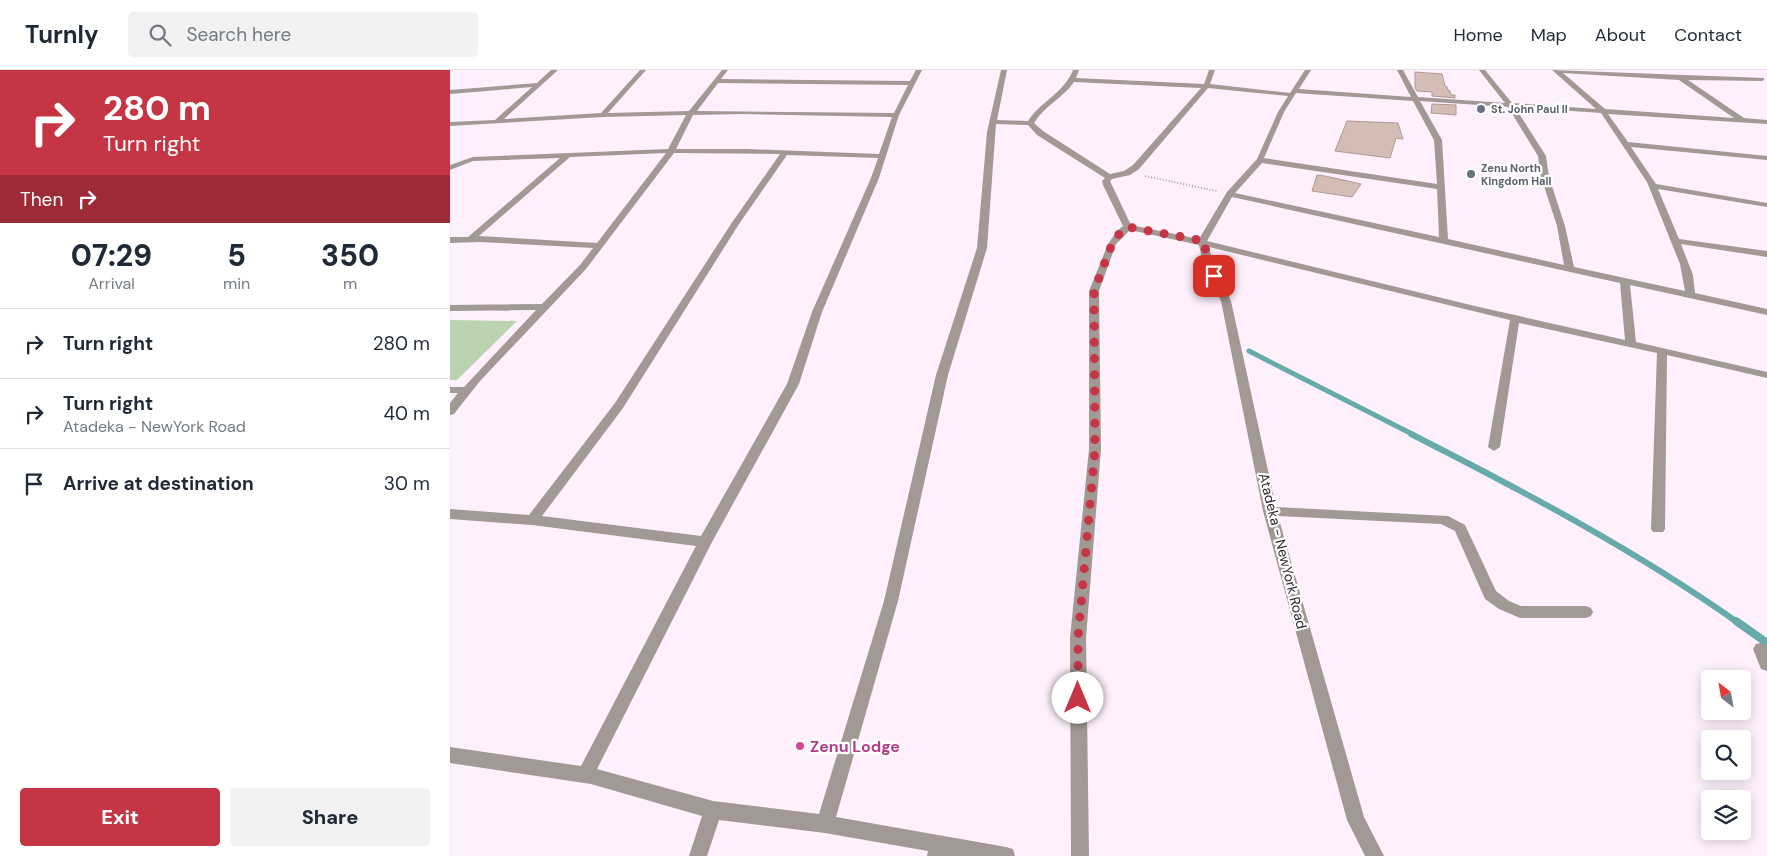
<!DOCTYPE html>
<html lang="en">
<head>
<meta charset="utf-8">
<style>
  :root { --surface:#fff; --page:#f2f2f3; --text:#1f2937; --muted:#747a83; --line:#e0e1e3; --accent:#c53544 }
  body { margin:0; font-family:"DM Sans",sans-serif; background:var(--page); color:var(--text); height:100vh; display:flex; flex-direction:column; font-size:19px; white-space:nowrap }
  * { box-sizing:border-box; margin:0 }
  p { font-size:16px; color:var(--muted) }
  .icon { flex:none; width:28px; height:28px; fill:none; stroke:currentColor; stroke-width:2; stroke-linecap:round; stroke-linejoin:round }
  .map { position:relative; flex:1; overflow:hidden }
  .side { display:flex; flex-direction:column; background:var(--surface); width:450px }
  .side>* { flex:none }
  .hud { background:#c53544; color:#fff; overflow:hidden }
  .needle { width:32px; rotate:329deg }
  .buttons { position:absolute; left:1251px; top:600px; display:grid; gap:10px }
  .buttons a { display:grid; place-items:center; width:50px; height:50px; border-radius:5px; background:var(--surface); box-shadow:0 2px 12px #0003; font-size:25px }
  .pin { position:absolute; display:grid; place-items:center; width:42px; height:42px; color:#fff; margin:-21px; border-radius:10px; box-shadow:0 2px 8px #0006 }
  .me { position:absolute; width:55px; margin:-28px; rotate:0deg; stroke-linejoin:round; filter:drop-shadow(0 0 4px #0008) }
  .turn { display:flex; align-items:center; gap:18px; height:105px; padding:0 20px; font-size:22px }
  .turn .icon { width:65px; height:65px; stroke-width:2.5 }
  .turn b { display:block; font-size:35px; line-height:42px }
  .then { display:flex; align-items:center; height:48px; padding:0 20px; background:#0003; gap:10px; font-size:19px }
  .eta { display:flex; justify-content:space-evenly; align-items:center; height:85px; text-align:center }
  .eta b { font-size:30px; font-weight:800; line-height:35px }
  .primary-button { display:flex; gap:10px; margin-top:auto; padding:10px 20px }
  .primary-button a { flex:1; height:58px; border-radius:5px; background:var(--accent); color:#fff; font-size:20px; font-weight:800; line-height:58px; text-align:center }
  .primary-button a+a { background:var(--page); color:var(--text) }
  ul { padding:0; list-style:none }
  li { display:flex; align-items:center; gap:15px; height:70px; padding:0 20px; border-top:1px solid var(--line) }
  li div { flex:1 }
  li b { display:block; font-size:19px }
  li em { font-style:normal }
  header { display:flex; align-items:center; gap:30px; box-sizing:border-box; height:70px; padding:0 25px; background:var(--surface); border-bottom:1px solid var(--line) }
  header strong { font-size:24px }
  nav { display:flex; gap:28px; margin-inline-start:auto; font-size:18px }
  .search { width:350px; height:45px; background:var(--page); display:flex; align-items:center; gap:12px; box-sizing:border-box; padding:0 18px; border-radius:5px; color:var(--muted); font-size:19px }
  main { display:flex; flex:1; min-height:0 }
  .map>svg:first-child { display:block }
  .green { fill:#bcd3b2 }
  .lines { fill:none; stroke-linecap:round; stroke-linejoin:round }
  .stream-far2 { stroke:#67aaab; stroke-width:5 }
  .stream-far1 { stroke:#67aaab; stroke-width:6 }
  .stream { stroke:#67aaab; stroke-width:8 }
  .building { fill:#d4bdb4; stroke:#af9890 }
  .path { stroke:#afa4ae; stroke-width:2; stroke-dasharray:1 2; stroke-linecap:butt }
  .minor { fill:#a29894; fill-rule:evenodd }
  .route { stroke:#c53544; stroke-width:9; stroke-dasharray:0 16.2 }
  .worship-dot { fill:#6b7280; stroke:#fff; stroke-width:2 }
  .hotel-dot { fill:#d1479c; stroke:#fff; stroke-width:2 }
  .labels { text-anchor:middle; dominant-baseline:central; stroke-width:4.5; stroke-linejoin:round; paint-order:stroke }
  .far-worship-label { font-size:11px; font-weight:bold; fill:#5b616d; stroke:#fff; text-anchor:start }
  .street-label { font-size:14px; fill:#2c252b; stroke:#fff }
  .near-hotel-label { font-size:16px; font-weight:bold; fill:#b23c85; stroke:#fff; text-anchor:start }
</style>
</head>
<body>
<header>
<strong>Turnly</strong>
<div class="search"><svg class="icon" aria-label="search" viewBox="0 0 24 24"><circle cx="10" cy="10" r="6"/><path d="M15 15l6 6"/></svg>Search here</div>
<nav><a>Home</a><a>Map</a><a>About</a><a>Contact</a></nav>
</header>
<main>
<section class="side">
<div class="hud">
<div class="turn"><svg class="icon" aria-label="right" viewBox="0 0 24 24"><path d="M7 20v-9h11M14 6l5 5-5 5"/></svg><div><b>280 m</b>Turn right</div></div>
<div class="then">Then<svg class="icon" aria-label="right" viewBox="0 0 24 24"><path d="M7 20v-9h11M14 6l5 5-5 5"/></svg></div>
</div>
<div class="eta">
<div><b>07:29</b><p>Arrival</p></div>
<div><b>5</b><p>min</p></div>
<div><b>350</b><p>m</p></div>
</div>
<ul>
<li><svg class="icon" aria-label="right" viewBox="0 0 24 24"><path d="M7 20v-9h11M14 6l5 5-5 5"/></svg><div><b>Turn right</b></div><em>280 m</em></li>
<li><svg class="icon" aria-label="right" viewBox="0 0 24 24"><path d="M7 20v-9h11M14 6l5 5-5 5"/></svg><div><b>Turn right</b><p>Atadeka - NewYork Road</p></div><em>40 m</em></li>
<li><svg class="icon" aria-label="arrive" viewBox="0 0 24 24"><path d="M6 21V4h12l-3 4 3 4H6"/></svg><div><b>Arrive at destination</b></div><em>30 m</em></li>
</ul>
<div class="primary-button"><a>Exit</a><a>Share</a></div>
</section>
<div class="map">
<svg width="1317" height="786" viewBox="0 0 1317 786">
  <rect width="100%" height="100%" fill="#fef0fd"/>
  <path class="green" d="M0,250L67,251L7,310H0Z"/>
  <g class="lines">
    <path class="stream-far2" d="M799,281L964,365"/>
    <path class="stream-far1" d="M961,364C1073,421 1185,480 1287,552"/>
    <path class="stream" d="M1286,551L1317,573"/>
  </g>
  <g class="building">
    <path d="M965,2L992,4L995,16L997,17L998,20L1000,21L1001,25H1005V28L982,26V22L967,21L965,18Z"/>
    <path d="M982,34L1006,35V45L981,43Z"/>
    <path d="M897,51L948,53L953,69L946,68L940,88L885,81Z"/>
    <path d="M867,105L875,106L911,114L902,127L862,121Z"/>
  </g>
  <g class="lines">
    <path class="path" d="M695,106L767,121"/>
    <g class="minor">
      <path d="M101,0H108L54,49L151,43L190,0H196L158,43L239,41L272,0H278L271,9L460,11L466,0H472L449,45L429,108L372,242L349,314L262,472L147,699L263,731L369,744L434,531L486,305L527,178L537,62L551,0H557L547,50L578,51C591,31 614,23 623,0H629L626,8L754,14L759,0H765L760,14L840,23L855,0H861L849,19L961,27L947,0H953L968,27L1055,33L1029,0H1035L1062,33L1146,39L1102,0L1314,8V10L1312,11L1238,10L1294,48L1317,50V54L1158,44L1178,72L1317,86V90L1181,77L1206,114L1317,133V137L1208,119L1229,169L1317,181V187L1231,174L1243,205L1245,223L1317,239V245L1180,215L1186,272L1317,302V308L1217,285L1215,459L1213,462H1203L1201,459L1207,283L1069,253L1050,377L1044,381L1038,377L1060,250L759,177L763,193L781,231L826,437L998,446L1015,455L1046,521L1059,531L1071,536H1136L1141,538L1143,542L1141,546L1136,548H1070L1049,539L1035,529L1005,461L991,454L828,446L914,747L934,786H915L897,750L813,441L771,231L753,193L749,175L680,160L666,174L649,221L651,379L636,568L639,786H621L620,568L639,379V221L658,174L667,161L673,156L653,115L652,111L655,108L587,65L578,55L546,54L537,178L498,305L448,531L386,747L556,777L563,779L565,786H477L478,781L375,763L269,750L257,786H239L252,746L141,714L0,693V677L131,696L246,476L82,455L0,449V439L79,445L165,333L281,154L330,84L224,83L136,199L30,311L4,344L0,345V333L8,323H0V317H14L86,240L0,241V235L92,234L130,195L143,178L30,172L0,173V167H18L110,88L23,91L0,100V95L23,87L218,79L236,45L153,47L0,56V52L45,50L82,17L0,24V20L87,13ZM1113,3L1229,10L1284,48L1155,39ZM624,12L751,18L683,95L674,101L660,104L593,61L584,53C594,36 613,28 624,12ZM268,13L458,15L444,43L247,41ZM758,18L838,26L828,42L807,89L777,122L749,169L681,155L660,111L662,109L680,105L689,99ZM846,23L963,31L984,70L987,114L814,88L834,42ZM970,31L1058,37L1088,86L1091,107L1107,156L1114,195L998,169L992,70ZM1065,37L1151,43L1197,112L1230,194L1235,221L1124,197L1115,156L1099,107L1096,86ZM293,44L442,47L429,84L297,79H226L243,45ZM216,83L147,173L29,166L120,87ZM337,85L428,88L421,108L362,242L337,314L251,466L92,446L173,338L289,154ZM812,93L987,119L989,167L785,123ZM782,127L1170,213L1175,270L1029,237L757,171Z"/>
      <path d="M1311,573L1317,575V601L1311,599L1303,579L1306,574Z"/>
    </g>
  </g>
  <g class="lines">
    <path class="route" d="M628,628V568L645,379L644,221L662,174L670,163L678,157L754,171L758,193L764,206"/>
  </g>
  <g class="worship-dot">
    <circle cx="1031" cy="39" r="5"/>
    <circle cx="1021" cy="104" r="5"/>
  </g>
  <circle class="hotel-dot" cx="350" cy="676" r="5"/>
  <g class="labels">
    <g class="far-worship-label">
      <text x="1041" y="39">St. John Paul II</text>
      <text x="1031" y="98">Zenu North<tspan x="1031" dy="13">Kingdom Hall</tspan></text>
    </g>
    <g class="street-label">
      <text transform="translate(833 481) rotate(76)">Atadeka - NewYork Road</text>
    </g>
    <g class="near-hotel-label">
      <text x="360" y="676">Zenu Lodge</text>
    </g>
  </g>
</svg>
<div class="buttons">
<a><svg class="needle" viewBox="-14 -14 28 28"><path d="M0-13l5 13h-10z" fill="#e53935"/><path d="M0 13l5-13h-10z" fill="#747a83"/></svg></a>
<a><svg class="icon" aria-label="search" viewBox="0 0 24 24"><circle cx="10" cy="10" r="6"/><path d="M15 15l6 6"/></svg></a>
<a><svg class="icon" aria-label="layers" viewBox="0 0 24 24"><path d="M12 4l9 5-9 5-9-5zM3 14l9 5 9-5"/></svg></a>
</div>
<div class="pin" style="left:764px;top:206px;background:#d93025"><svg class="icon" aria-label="arrive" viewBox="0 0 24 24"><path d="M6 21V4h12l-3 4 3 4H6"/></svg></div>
<svg class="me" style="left:628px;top:628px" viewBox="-20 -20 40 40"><circle r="19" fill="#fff"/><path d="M0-13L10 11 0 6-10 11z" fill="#c53544"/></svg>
</div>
</main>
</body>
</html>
